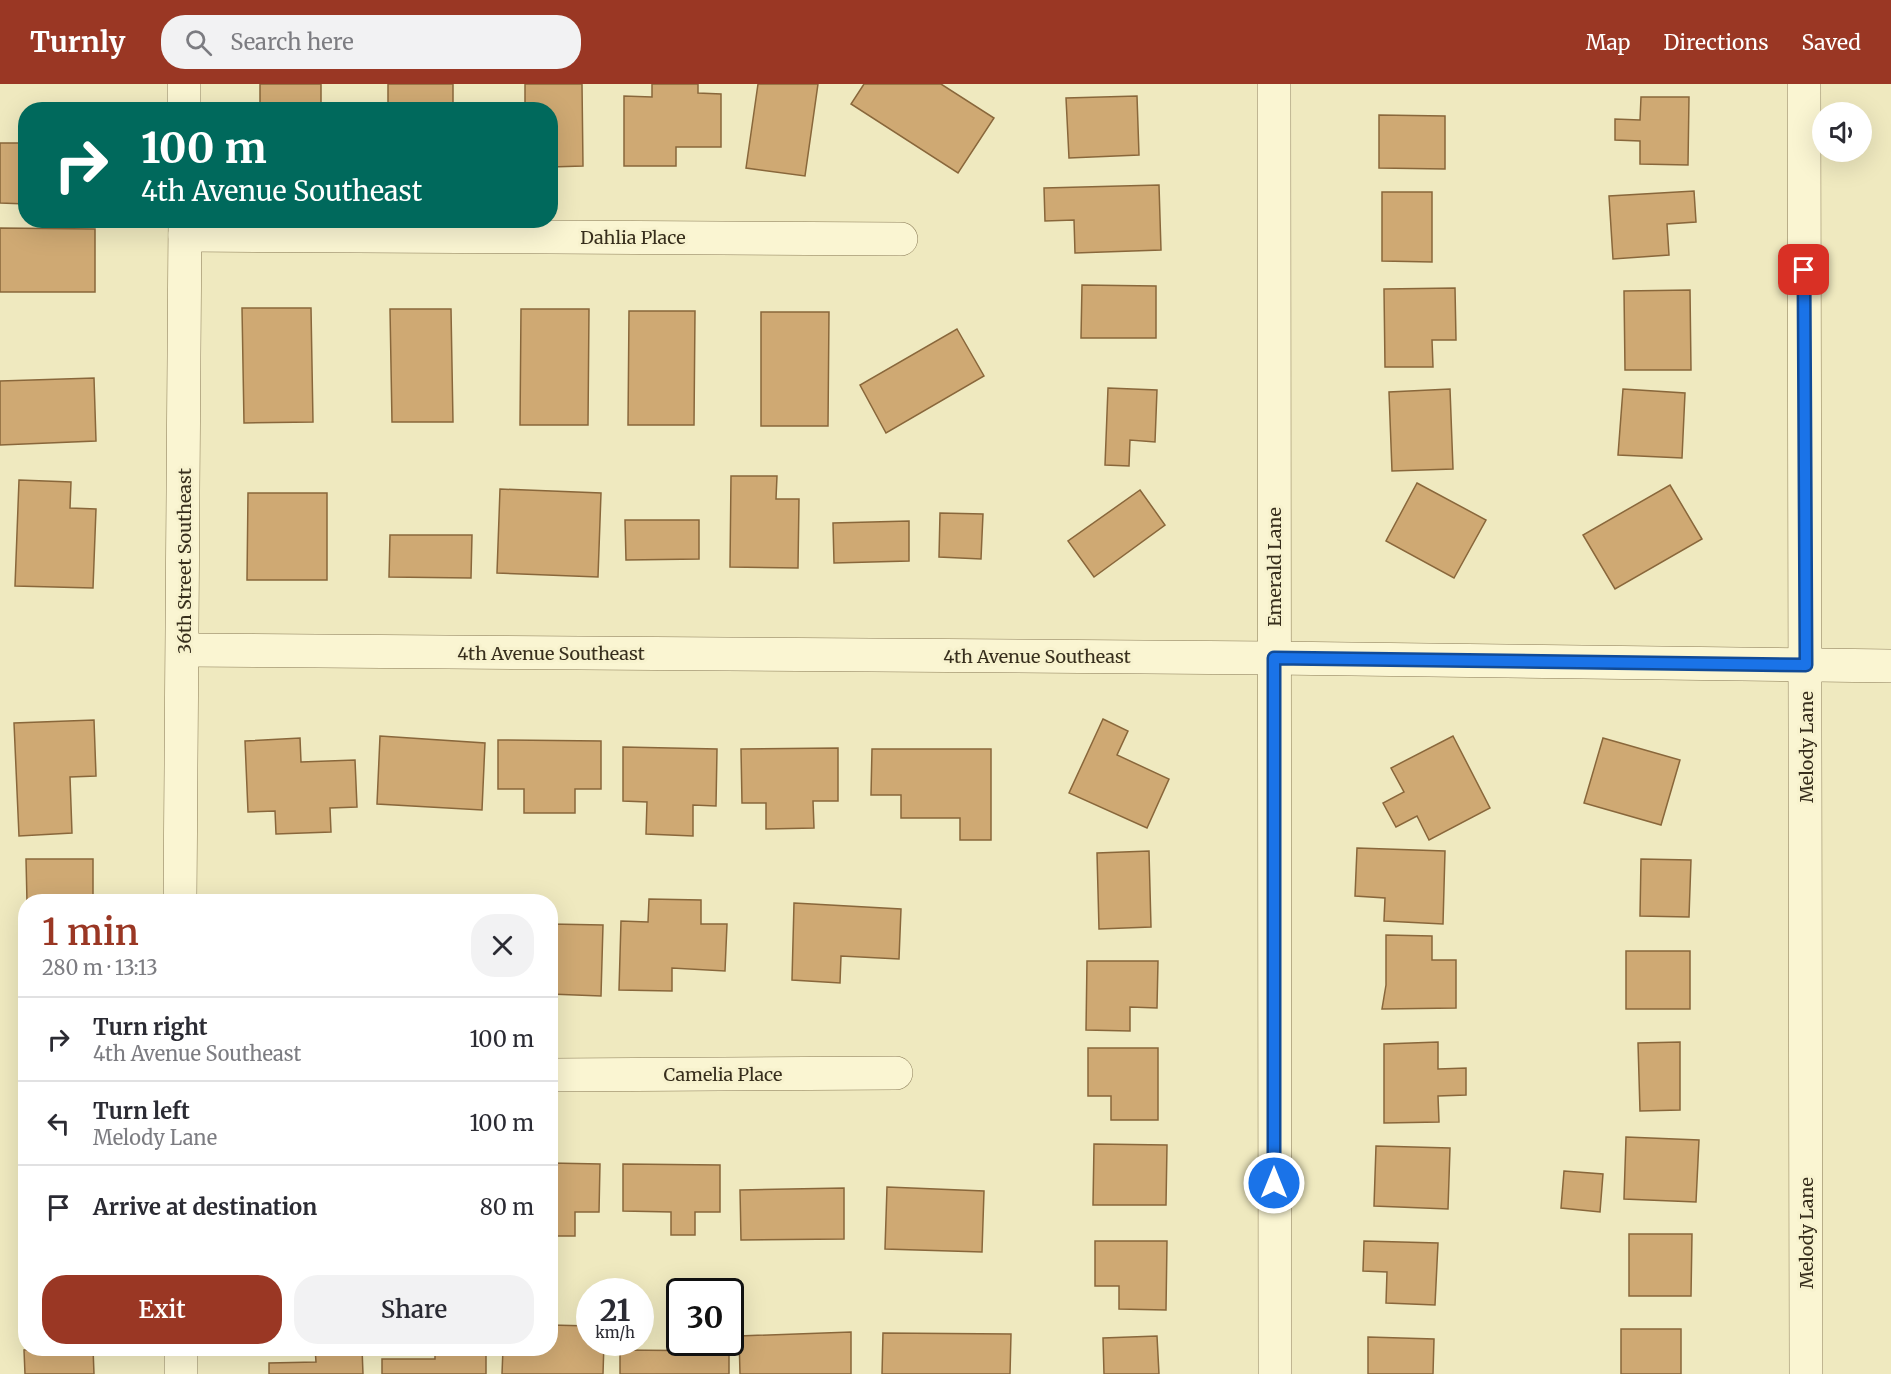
<!DOCTYPE html>
<html lang="en">
<head>
<meta charset="utf-8">
<style>
  :root { --surface:#fff; --page:#f2f2f3; --text:#2b2b33; --muted:#7c7c81; --line:#e1e1e2; --accent:#9a3724 }
  body { margin:0; font-family:Merriweather,serif; background:var(--page); color:var(--text); height:100vh; display:flex; flex-direction:column; font-size:22px; white-space:nowrap }
  * { box-sizing:border-box; margin:0 }
  p { font-size:20px; color:var(--muted) }
  .icon { flex:none; width:33px; height:33px; fill:none; stroke:currentColor; stroke-width:2; stroke-linecap:round; stroke-linejoin:round }
  .map { position:relative; flex:1; overflow:hidden }
  .side { position:absolute; left:18px; top:810px; width:540px; height:462px; display:flex; flex-direction:column; background:var(--surface); border-radius:24px; box-shadow:0 6px 24px #0002 }
  .side>* { flex:none }
  .top-card { position:absolute; left:18px; top:18px; width:540px; height:126px; border-radius:24px; box-shadow:0 6px 24px #0002; background:#00695c; color:#fff; overflow:hidden }
  .controls { position:absolute; left:1812px; top:18px; display:grid; gap:12px }
  .controls a { display:grid; place-items:center; width:60px; height:60px; border-radius:50%; background:var(--surface); box-shadow:0 6px 24px #0002; font-size:30px }
  .speed { position:absolute; left:576px; top:1194px; display:flex; gap:12px; font-size:30px; font-weight:700; text-align:center }
  .speed>* { display:grid; place-content:center; width:78px; height:78px; border-radius:50%; background:var(--surface); box-shadow:0 6px 24px #0002; line-height:1 }
  .speed small { font-size:15px; font-weight:400 }
  .speed .limit { border:3px solid #111; border-radius:9px; background:#fff; color:#111 }
  .pin { position:absolute; display:grid; place-items:center; width:51px; height:51px; color:#fff; margin:-26px; border-radius:12px; box-shadow:0 3px 9px #0006 }
  .me { position:absolute; width:66px; margin:-33px; rotate:0deg; stroke-linejoin:round; filter:drop-shadow(0 0 4px #0008) }
  .turn { display:flex; align-items:center; gap:21px; height:126px; padding:0 24px; font-size:27px }
  .turn .icon { width:78px; height:78px; stroke-width:2.5 }
  .turn b { display:block; font-size:42px; line-height:51px }
  .round { display:grid; place-items:center; flex:none; width:63px; height:63px; border-radius:24px; background:var(--page) }
  .summary { display:flex; align-items:center; justify-content:space-between; height:102px; padding:0 24px }
  h1 { font-size:36px; font-weight:600; line-height:45px; color:var(--accent) }
  .cta { display:flex; gap:12px; margin-top:auto; padding:12px 24px }
  .cta a { flex:1; height:69px; border-radius:24px; background:var(--accent); color:#fff; font-size:24px; font-weight:600; line-height:69px; text-align:center }
  .cta a+a { background:var(--page); color:var(--text) }
  ul { padding:0; list-style:none }
  li { display:flex; align-items:center; gap:18px; height:84px; padding:0 24px; border-top:2px solid var(--line) }
  li div { flex:1 }
  li b { display:block; font-size:22px }
  li em { font-style:normal }
  header { display:flex; align-items:center; gap:36px; box-sizing:border-box; height:84px; padding:0 30px; background:var(--accent); color:#fff }
  header strong { font-size:28px }
  nav { display:flex; gap:33px; margin-inline-start:auto; font-size:21px }
  .search { width:420px; height:54px; background:var(--page); display:flex; align-items:center; gap:15px; box-sizing:border-box; padding:0 21px; border-radius:24px; color:var(--muted); font-size:22px }
  .map>svg:first-child { display:block }
  .building { fill:#cfa973; stroke:#89673b; stroke-width:1.5 }
  .lines { fill:none; stroke-linecap:round; stroke-linejoin:round }
  .street-casing { stroke:#897a56; stroke-width:34 }
  .street { stroke:#faf5d2; stroke-width:33 }
  .route-casing { stroke:#114b97; stroke-width:15 }
  .route { stroke:#1a73e8; stroke-width:10 }
  .labels { text-anchor:middle; dominant-baseline:central; stroke-width:6; stroke-linejoin:round; paint-order:stroke }
  .street-label { font-size:18px; fill:#372e1c; stroke:#f7f2ce }
</style>
</head>
<body>
<header>
<strong>Turnly</strong>
<div class="search"><svg class="icon" aria-label="search" viewBox="0 0 24 24"><circle cx="10" cy="10" r="6"/><path d="M15 15l6 6"/></svg>Search here</div>
<nav><a>Map</a><a>Directions</a><a>Saved</a></nav>
</header>
<div class="map">
<svg width="1891" height="1290" viewBox="0 0 1891 1290">
  <rect width="100%" height="100%" fill="#efe9bf"/>
  <g class="building">
    <rect x="260" y="0" width="61" height="26"/>
    <rect x="388" y="0" width="65" height="26"/>
    <path d="M525,0H582L583,82L550,83V26H525Z"/>
    <path d="M652,0H698V9L721,10V63H676V82H624V12L652,13Z"/>
    <path d="M758,0H818L805,92L746,84Z"/>
    <path d="M864,0H941L994,34L958,89L851,20Z"/>
    <path d="M1137,12L1139,71L1069,74L1066,14Z"/>
    <path d="M1641,13H1689L1688,81L1640,80V57L1615,56V35L1640,36Z"/>
    <path d="M1379,31L1445,32V85L1379,84Z"/>
    <path d="M0,59H26V120L0,119Z"/>
    <path d="M1159,101L1161,166L1075,169L1074,136L1045,137L1044,104Z"/>
    <path d="M1694,107L1696,138L1667,140L1669,171L1613,175L1609,112Z"/>
    <path d="M1382,108H1432V178L1382,177Z"/>
    <path d="M0,144L95,145V208H0Z"/>
    <path d="M1082,201L1156,202V254H1081Z"/>
    <path d="M1455,204L1456,256H1432L1433,283H1385L1384,205Z"/>
    <path d="M1690,206L1691,286H1625L1624,207Z"/>
    <path d="M242,224H311L313,338L244,339Z"/>
    <path d="M390,225H451L453,338H392Z"/>
    <path d="M521,225H589L588,341H520Z"/>
    <path d="M629,227H695L694,341H628Z"/>
    <path d="M761,228H829L828,342H761Z"/>
    <path d="M957,245L984,292L886,349L860,301Z"/>
    <path d="M94,294L96,357L0,361V297Z"/>
    <path d="M1108,304L1157,306L1155,358L1130,356L1129,382L1105,381Z"/>
    <path d="M1450,305L1453,385L1392,387L1389,308Z"/>
    <path d="M1623,305L1685,309L1682,374L1618,371Z"/>
    <path d="M731,392H777L776,415H799L798,484L730,483Z"/>
    <path d="M19,396L71,398L70,424L96,425L93,504L15,502Z"/>
    <path d="M1417,399L1486,436L1454,494L1386,457Z"/>
    <path d="M1670,401L1702,455L1615,505L1583,451Z"/>
    <path d="M500,405L601,409L598,493L497,489Z"/>
    <path d="M1140,406L1165,441L1094,493L1068,457Z"/>
    <path d="M248,409H327V496H247Z"/>
    <path d="M940,429L983,430L981,475L939,473Z"/>
    <path d="M625,436H699V475L626,476Z"/>
    <path d="M909,437V477L834,479L833,439Z"/>
    <path d="M390,451H472L471,494L389,493Z"/>
    <path d="M1103,635L1128,647L1117,671L1169,695L1147,744L1069,709Z"/>
    <path d="M94,636L96,692L70,693L72,749L19,752L14,639Z"/>
    <path d="M380,652L485,659L482,726L377,720Z"/>
    <path d="M1453,652L1490,724L1429,756L1417,732L1396,743L1383,719L1404,708L1391,684Z"/>
    <path d="M300,654L301,678L355,676L357,723L330,724L331,748L276,750L275,727L248,728L245,657Z"/>
    <path d="M1603,654L1680,676L1661,741L1584,719Z"/>
    <path d="M498,656L601,657V705H575V729H524V705H498Z"/>
    <path d="M623,663L717,665L716,722L693,721V752L646,750L647,718L623,717Z"/>
    <path d="M838,664V717H813L814,744L766,745V719H742L741,665Z"/>
    <path d="M872,665H991V756H960V734H901V711H871Z"/>
    <path d="M1357,764L1445,767L1443,840L1384,837L1385,814L1355,812Z"/>
    <path d="M1149,767L1151,843L1099,845L1097,769Z"/>
    <path d="M26,775H93V818H27Z"/>
    <path d="M1641,775L1691,776L1689,833L1640,832Z"/>
    <path d="M649,815L701,816V840H727L725,887L672,884V907L619,906L621,837L648,838Z"/>
    <path d="M794,819L901,825L899,875L841,872L840,899L792,896Z"/>
    <path d="M550,840L603,841L601,912L550,910Z"/>
    <path d="M1386,851L1432,852V876H1456V924L1382,925L1386,901Z"/>
    <rect x="1626" y="867" width="64" height="58"/>
    <path d="M1087,877H1158L1157,924L1130,923V947L1086,946Z"/>
    <path d="M1438,958V985L1466,984V1011L1438,1012L1439,1038L1384,1039V960Z"/>
    <path d="M1680,958V1026L1640,1027L1638,959Z"/>
    <path d="M1088,964H1158V1036H1111V1012H1088Z"/>
    <path d="M1626,1053L1699,1056L1696,1118L1624,1115Z"/>
    <path d="M1094,1060L1167,1061L1166,1121H1093Z"/>
    <path d="M1376,1062L1450,1064L1448,1125L1374,1122Z"/>
    <path d="M550,1079L600,1080L599,1128H575V1152H550Z"/>
    <path d="M623,1080L720,1081V1128H695V1151H671V1128L623,1127Z"/>
    <path d="M1564,1087L1603,1090L1600,1128L1561,1124Z"/>
    <path d="M887,1103L984,1107L982,1168L885,1165Z"/>
    <path d="M844,1104V1155L741,1156L740,1106Z"/>
    <path d="M1629,1150H1692L1691,1212H1629Z"/>
    <path d="M1095,1157H1167L1166,1226L1119,1225V1202H1095Z"/>
    <path d="M1364,1157L1438,1159L1435,1221L1386,1219L1387,1188L1363,1187Z"/>
    <path d="M22,1180H26V1227H23Z"/>
    <path d="M550,1241L590,1242V1258H604L603,1290H502L503,1264H550Z"/>
    <rect x="1621" y="1245" width="60" height="45"/>
    <path d="M851,1248V1290H740L739,1252Z"/>
    <path d="M883,1249L1011,1250L1010,1290H882Z"/>
    <path d="M1157,1252L1159,1290H1104L1103,1254Z"/>
    <path d="M1368,1253L1434,1255L1433,1290H1368Z"/>
    <path d="M47,1264H93L94,1290H25L24,1266Z"/>
    <path d="M315,1264H362L363,1290H269V1279L316,1278Z"/>
    <path d="M435,1264H486V1290H382V1275H435Z"/>
    <path d="M620,1266L729,1267V1290H620Z"/>
  </g>
  <g class="lines">
    <g class="street-casing">
      <g id="street">
        <path d="M184,0V26"/>
        <path d="M1274,0L1275,1290"/>
        <path d="M1804,0L1806,1290"/>
        <path d="M185,151L901,155"/>
        <path d="M183,566L1274,574L1891,582"/>
        <path d="M180,818L185,136"/>
        <path d="M550,991L896,989"/>
        <path d="M181,1264V1290"/>
      </g>
    </g>
    <use href="#street" class="street"/>
  </g>
  <g class="lines">
    <g class="route-casing">
      <path id="route" d="M1274,1099V574L1806,581L1804,186"/>
    </g>
    <use href="#route" class="route"/>
  </g>
  <g class="labels">
    <g class="street-label">
      <text x="633" y="153">Dahlia Place</text>
      <text transform="translate(184 477) rotate(-90)">36th Street Southeast</text>
      <text transform="translate(1274 483) rotate(-90)">Emerald Lane</text>
      <text x="551" y="569">4th Avenue Southeast</text>
      <text x="1037" y="572">4th Avenue Southeast</text>
      <text transform="translate(1806 663) rotate(-90)">Melody Lane</text>
      <text x="723" y="990">Camelia Place</text>
      <text transform="translate(1806 1149) rotate(-90)">Melody Lane</text>
    </g>
  </g>
</svg>
<div class="controls">
<a><svg class="icon" aria-label="sound" viewBox="0 0 24 24"><path d="M4 9h4l5-4v14l-5-4H4zM17 9q2 3 0 6"/></svg></a>
</div>
<div class="speed"><div>21<small>km/h</small></div><div class="limit">30</div></div>
<div class="pin" style="left:1804px;top:186px;background:#d93025"><svg class="icon" aria-label="arrive" viewBox="0 0 24 24"><path d="M6 21V4h12l-3 4 3 4H6"/></svg></div>
<svg class="me" style="left:1274px;top:1099px" viewBox="-20 -20 40 40"><circle r="17" fill="#1a73e8" stroke="#fff" stroke-width="3"/><path d="M0-11L8 9 0 5-8 9z" fill="#fff"/></svg>
<div class="top-card">
<div class="turn"><svg class="icon" aria-label="right" viewBox="0 0 24 24"><path d="M7 20v-9h11M14 6l5 5-5 5"/></svg><div><b>100 m</b>4th Avenue Southeast</div></div>
</div>
<section class="side">
<div class="summary"><div><h1>1 min</h1><p>280 m · 13:13</p></div><a class="round"><svg class="icon" aria-label="close" viewBox="0 0 24 24"><path d="M6 6l12 12M18 6L6 18"/></svg></a></div>
<ul>
<li><svg class="icon" aria-label="right" viewBox="0 0 24 24"><path d="M7 20v-9h11M14 6l5 5-5 5"/></svg><div><b>Turn right</b><p>4th Avenue Southeast</p></div><em>100 m</em></li>
<li><svg class="icon" aria-label="left" viewBox="0 0 24 24"><path d="M17 20v-9H6M10 6l-5 5 5 5"/></svg><div><b>Turn left</b><p>Melody Lane</p></div><em>100 m</em></li>
<li><svg class="icon" aria-label="arrive" viewBox="0 0 24 24"><path d="M6 21V4h12l-3 4 3 4H6"/></svg><div><b>Arrive at destination</b></div><em>80 m</em></li>
</ul>
<div class="cta"><a>Exit</a><a>Share</a></div>
</section>
</div>
</body>
</html>
